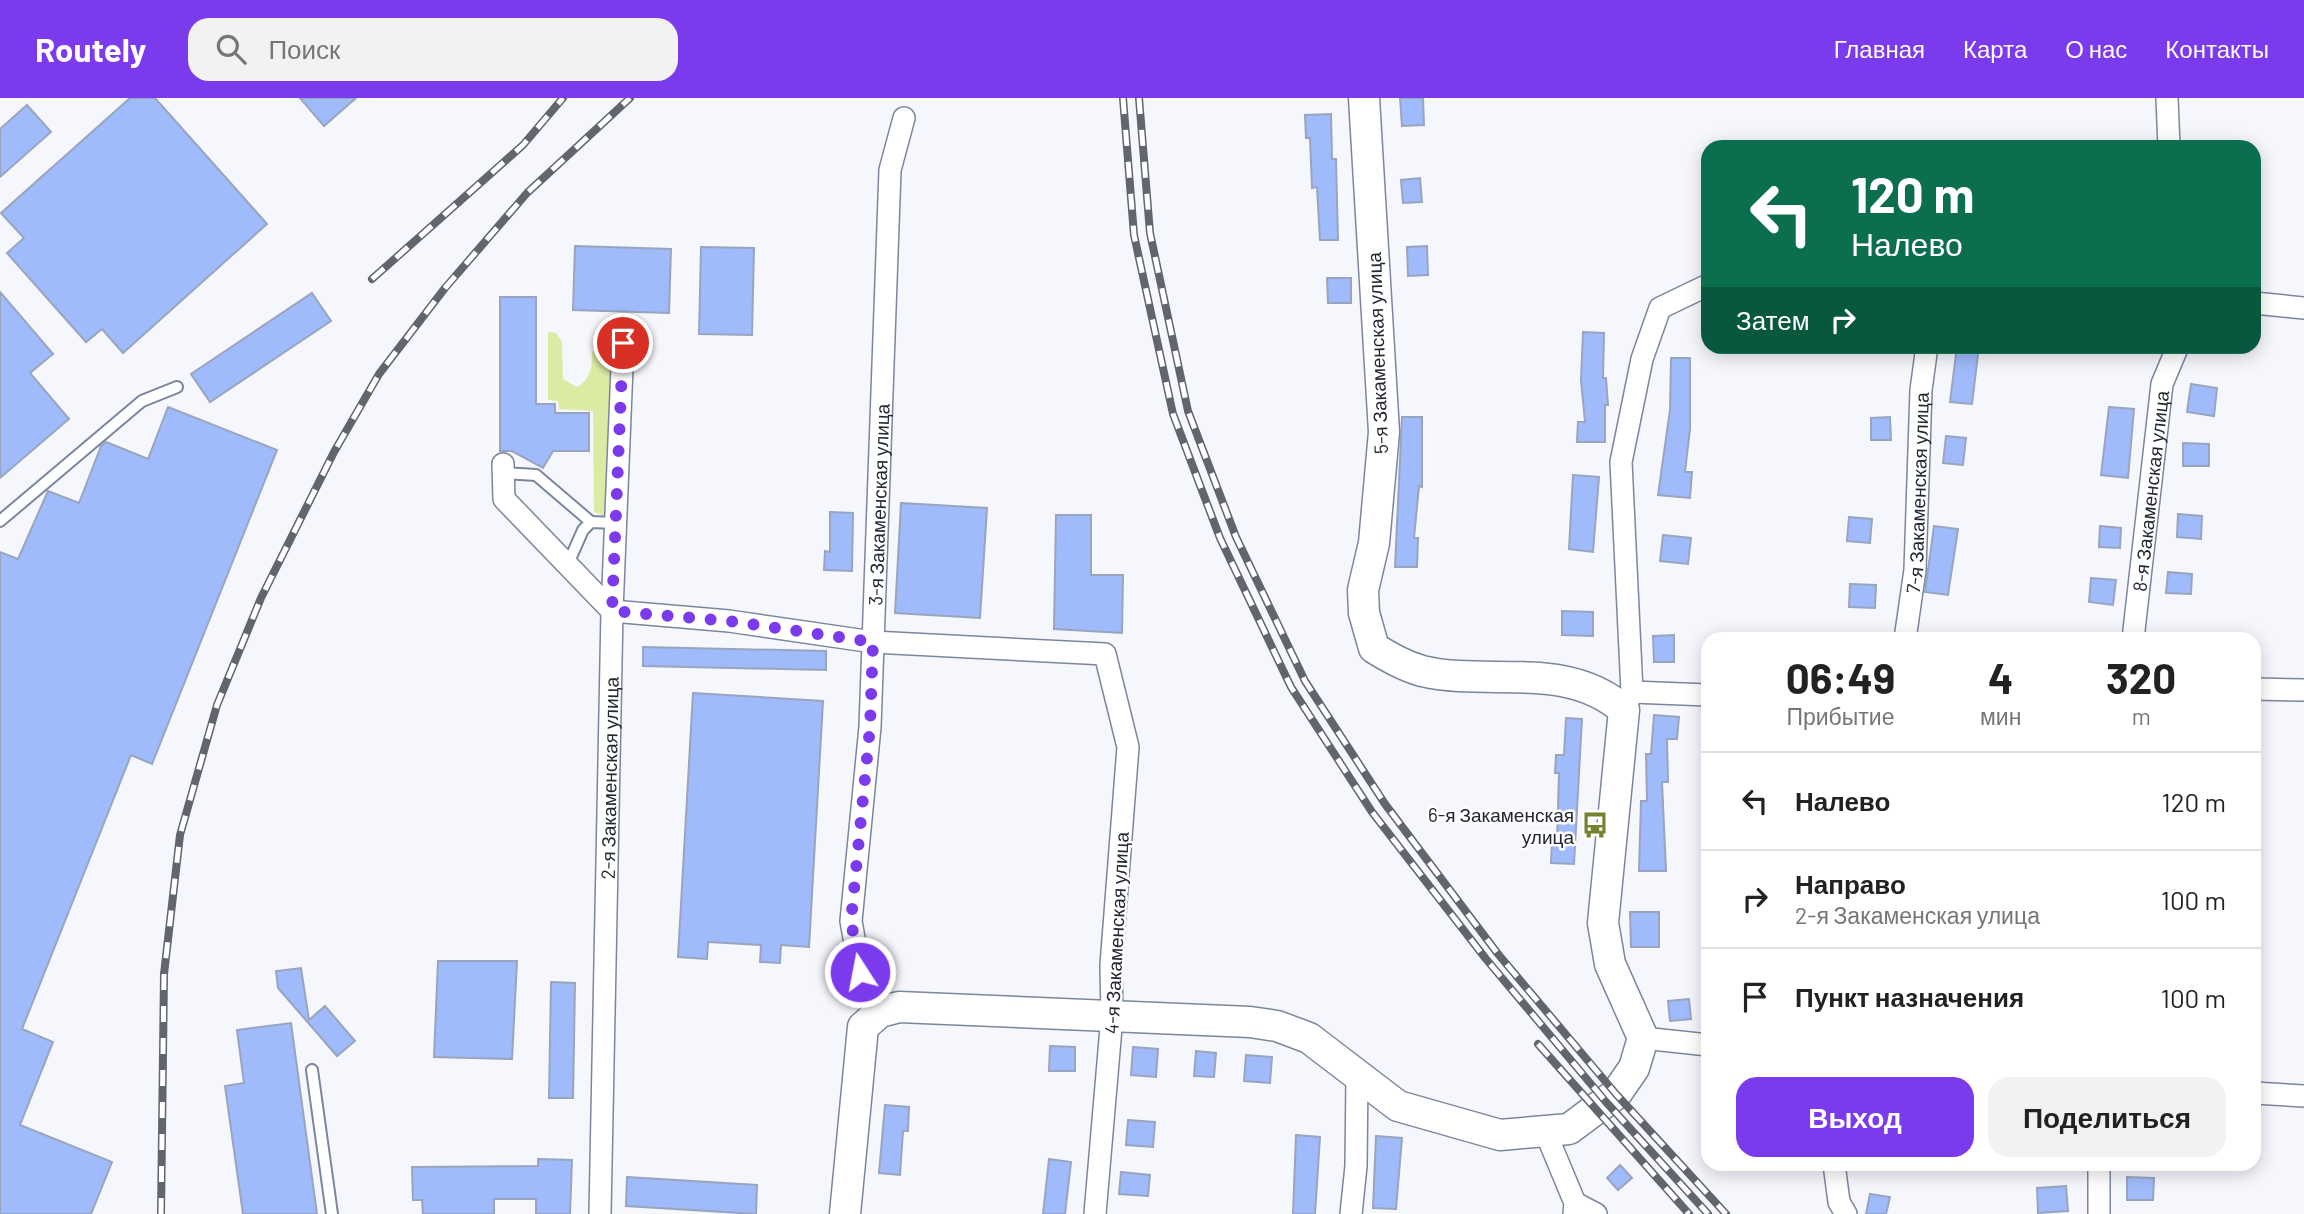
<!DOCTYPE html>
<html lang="ru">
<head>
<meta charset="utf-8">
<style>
  :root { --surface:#fff; --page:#f2f2f2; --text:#222; --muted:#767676; --line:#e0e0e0; --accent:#7c3aed }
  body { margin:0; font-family:Barlow,sans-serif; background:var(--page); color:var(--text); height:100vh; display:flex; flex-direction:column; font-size:26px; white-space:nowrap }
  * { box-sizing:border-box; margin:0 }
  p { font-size:23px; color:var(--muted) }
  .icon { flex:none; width:38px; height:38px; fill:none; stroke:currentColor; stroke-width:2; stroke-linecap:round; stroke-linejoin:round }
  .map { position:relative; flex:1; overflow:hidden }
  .details { position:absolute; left:1701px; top:534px; width:560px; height:539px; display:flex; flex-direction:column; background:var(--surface); border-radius:21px; box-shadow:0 4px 18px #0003 }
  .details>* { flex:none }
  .banner { position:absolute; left:1701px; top:42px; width:560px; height:214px; border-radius:21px; box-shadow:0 4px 18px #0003; background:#0b6e4f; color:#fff; overflow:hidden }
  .pin { position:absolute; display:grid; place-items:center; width:60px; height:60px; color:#fff; margin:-30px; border:4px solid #fff; border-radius:50%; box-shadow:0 2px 7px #0007 }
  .me { position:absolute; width:77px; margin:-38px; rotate:349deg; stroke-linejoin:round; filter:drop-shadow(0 0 5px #0008) }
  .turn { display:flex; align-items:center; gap:24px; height:147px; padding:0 35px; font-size:32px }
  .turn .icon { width:91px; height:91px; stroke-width:2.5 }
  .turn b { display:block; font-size:49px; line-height:60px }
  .then { display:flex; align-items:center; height:66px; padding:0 35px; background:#0003; gap:14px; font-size:26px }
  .eta { display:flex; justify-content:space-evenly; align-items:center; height:119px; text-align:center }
  .eta b { font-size:42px; font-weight:700; line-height:49px }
  .cta { display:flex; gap:14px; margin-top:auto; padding:14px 35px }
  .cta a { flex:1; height:80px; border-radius:21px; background:var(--accent); color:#fff; font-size:28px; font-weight:700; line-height:80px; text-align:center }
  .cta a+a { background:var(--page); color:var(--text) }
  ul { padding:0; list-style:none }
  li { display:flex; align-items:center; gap:21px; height:98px; padding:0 35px; border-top:2px solid var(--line) }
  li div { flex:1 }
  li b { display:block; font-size:26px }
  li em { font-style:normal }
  header { display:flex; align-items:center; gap:42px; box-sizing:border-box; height:98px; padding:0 35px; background:var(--accent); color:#fff }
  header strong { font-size:33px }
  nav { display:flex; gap:38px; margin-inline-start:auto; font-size:24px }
  .search { width:490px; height:63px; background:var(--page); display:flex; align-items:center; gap:18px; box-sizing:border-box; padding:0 24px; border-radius:21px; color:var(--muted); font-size:26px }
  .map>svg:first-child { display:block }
  .green { fill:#dceba4 }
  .building { fill:#a0bbfb; stroke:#99a4be; stroke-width:2 }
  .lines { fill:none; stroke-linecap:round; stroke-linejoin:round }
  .lane-casing { stroke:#7b869e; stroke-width:14 }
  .street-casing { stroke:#7b869e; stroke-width:24 }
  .secondary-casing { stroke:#7b869e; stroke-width:33 }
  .lane { stroke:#fff; stroke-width:10 }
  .street { stroke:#fff; stroke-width:21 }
  .secondary { stroke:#fff; stroke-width:30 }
  .rail-casing { stroke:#61656d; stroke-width:8 }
  .rail { stroke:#fff; stroke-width:5; stroke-dasharray:16; stroke-linecap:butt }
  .route { stroke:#7c3aed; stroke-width:12; stroke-dasharray:0 21.6 }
  .labels { text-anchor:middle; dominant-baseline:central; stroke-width:5; stroke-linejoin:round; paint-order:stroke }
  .street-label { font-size:19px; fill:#222730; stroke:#fff }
  .poi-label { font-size:19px; fill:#222730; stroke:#fff; text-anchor:end }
</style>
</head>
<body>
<header>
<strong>Routely</strong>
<div class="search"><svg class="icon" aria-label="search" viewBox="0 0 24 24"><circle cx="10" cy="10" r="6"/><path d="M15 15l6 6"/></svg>Поиск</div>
<nav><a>Главная</a><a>Карта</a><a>О нас</a><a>Контакты</a></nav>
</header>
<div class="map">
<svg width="2304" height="1116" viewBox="0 0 2304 1116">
  <rect width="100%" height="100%" fill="#f5f7fc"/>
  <path class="green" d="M548,234L556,235L562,244L563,281L577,289C592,280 592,268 592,253L614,264L610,411L604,418L594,414L593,313L559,311L558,303L548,302Z"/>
  <g class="building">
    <path d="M130,0H155L267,126L123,255L102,231L86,244L7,155L24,140L1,115Z"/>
    <path d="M300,0H356L324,28Z"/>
    <path d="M1400,0H1423L1424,27L1402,28Z"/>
    <path d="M27,7L51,34L0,79V31Z"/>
    <path d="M1331,16L1332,61H1336L1338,142H1320L1317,89L1312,90L1310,40H1306L1305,17Z"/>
    <path d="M1420,80L1422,104L1403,105L1401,82Z"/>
    <path d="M575,148L671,151L669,215L573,212Z"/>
    <path d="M1427,148L1428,177L1408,178L1407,149Z"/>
    <path d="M701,149L754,150L752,237L699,236Z"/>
    <path d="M1327,180H1351V205H1328Z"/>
    <path d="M0,194L53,256L30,275L69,321L0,380Z"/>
    <path d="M312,195L331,223L210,304L191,276Z"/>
    <path d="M500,199H536V306H555V315H589V353H553L543,370L512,353H500Z"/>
    <path d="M1583,234L1604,235L1603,280H1606L1608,307H1605V344H1577L1578,324H1585L1581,282Z"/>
    <path d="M1957,248H1979L1972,306L1950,304Z"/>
    <path d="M1671,260H1690V331L1685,374H1692L1690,400L1658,397L1670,312Z"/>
    <path d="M2191,286L2217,290L2214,318L2187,314Z"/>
    <path d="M168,309L277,352L152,666L131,657L22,931L53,944L20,1027L112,1064L91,1116H0V454L18,461L48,393L79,405L101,348L106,344L148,361Z"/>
    <path d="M2109,309L2134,311L2128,380L2101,377Z"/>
    <path d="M1402,319H1422V389L1419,388L1414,440H1418L1417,469H1395Z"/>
    <path d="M1890,319L1891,342H1871V320Z"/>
    <path d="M1946,338L1966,340L1963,367L1943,365Z"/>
    <path d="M2183,345L2209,346V368H2183Z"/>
    <path d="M1573,377L1599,379L1593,454L1569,451Z"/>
    <path d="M901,405L987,410L980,520L895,515Z"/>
    <path d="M830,414L853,415L852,473L824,472L825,453L830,454Z"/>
    <path d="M2178,416L2202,418L2201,441L2177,439Z"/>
    <path d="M1056,417H1091V477H1123L1122,535L1054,531Z"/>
    <path d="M1849,419L1872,421L1870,445L1847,443Z"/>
    <path d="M1934,428L1958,431L1948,497L1925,494Z"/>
    <path d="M2100,428L2121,430L2120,450L2099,449Z"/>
    <path d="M1663,437L1691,440L1688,466L1660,463Z"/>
    <path d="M2168,474L2192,476L2191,496L2166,495Z"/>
    <path d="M2091,480L2116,482L2113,507L2089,504Z"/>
    <path d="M1850,486L1876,487L1875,510L1849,509Z"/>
    <path d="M1562,513L1593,514V538L1562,537Z"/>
    <path d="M1674,537V564H1654L1653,538Z"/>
    <path d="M643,549L826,553V572L643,568Z"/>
    <path d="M693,595L823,603L809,849L781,847L780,865L760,864L761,847L708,844L707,861L678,859Z"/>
    <path d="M1654,617L1679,619L1677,641H1667L1668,684H1662L1666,773H1639L1641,703H1647L1646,656H1651Z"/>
    <path d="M1566,620L1582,621L1574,766L1551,765L1552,742H1557L1559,675H1555L1556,657H1564Z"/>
    <path d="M1630,814H1659V849H1631Z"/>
    <path d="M438,863H517L512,961L434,959Z"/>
    <path d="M301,870L309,922L325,908L355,943L337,958L278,890L276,873Z"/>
    <path d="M551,884L575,885L573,1000H549Z"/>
    <path d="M1689,901L1691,921L1670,923L1668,903Z"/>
    <path d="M291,925L317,1116H243L225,988L244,985L237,932Z"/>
    <path d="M1050,948L1075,949V973H1049Z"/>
    <path d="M1133,949L1158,951L1156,979L1131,977Z"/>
    <path d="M1196,953L1216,955L1214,979L1194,978Z"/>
    <path d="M1246,957L1272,959L1270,985L1244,983Z"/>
    <path d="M885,1007L909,1009L908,1033H903L900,1077L879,1075Z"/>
    <path d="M1128,1022L1155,1024L1153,1049L1126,1047Z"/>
    <path d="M1296,1037L1320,1039L1315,1116H1293Z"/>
    <path d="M1376,1038L1402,1040L1396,1111L1373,1110Z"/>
    <path d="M538,1061L572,1062L570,1116H536V1101H494V1116H423L422,1102H413L412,1069L538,1068Z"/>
    <path d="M1049,1061L1071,1064L1065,1116H1043Z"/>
    <path d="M1620,1067L1632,1080L1618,1092L1607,1080Z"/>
    <path d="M1121,1074L1150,1077L1148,1098L1119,1096Z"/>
    <path d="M627,1079L757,1087L756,1116L626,1108Z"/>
    <path d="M2127,1079L2154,1080L2153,1102H2127Z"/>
    <path d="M2066,1088L2068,1113L2038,1115L2037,1090Z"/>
    <path d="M1870,1096L1890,1099L1886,1116H1866Z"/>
  </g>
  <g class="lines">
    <g class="lane-casing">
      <g id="lane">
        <path d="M503,375L536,377L591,424"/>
        <path d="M0,423L142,303L177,289"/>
        <path d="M567,468L583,432L591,424L616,425"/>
        <path d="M312,972L332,1116"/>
      </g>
    </g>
    <g class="street-casing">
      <g id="street">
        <path d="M2167,0L2169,49"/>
        <path d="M2254,205L2304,210"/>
        <path d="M503,366L504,401L612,513L729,523L873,544L1105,556L1128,649L1111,867L1112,918L1095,1116"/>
        <path id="s1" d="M1905,541L1915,472L1921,292L1927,248"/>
        <path id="s2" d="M2133,541L2162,286L2178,248"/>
        <path d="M2254,591L2304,592"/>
        <path d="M1632,594L1708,597"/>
        <path d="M1624,612L1632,594L1621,364L1642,261L1660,210L1708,187"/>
        <path id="s3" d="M880,914L860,874L851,823L870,629L890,72L904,20"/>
        <path d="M1643,940L1708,947"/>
        <path d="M2254,995L2304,998"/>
        <path d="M1545,1033L1575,1105L1574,1116"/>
        <path d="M1834,1066L1839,1104L1846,1116"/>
        <path d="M2099,1066V1116"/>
        <path d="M1575,1105L1596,1116"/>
        <path id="s4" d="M600,1116L612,513L623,245"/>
        <path d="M1351,1116L1356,1068L1357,977"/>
      </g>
    </g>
    <g class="secondary-casing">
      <path id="secondary" d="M845,1116L863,929L880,914L899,909L1250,924L1277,928L1309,940L1398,1008L1500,1037L1569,1031L1616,996L1634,970L1643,940L1610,866L1603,825L1624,612C1566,561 1489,589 1422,573C1404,568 1389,559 1374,550L1364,515L1363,492L1374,445L1384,334L1364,0"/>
    </g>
    <use href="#lane" class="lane"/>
    <use href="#street" class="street"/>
    <use href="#secondary" class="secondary"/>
    <g class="rail-casing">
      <g id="rail">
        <path d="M1123,0L1134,137L1173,316L1220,440L1291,589L1372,714L1486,861L1606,1004L1708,1116"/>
        <path d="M1139,0L1150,135L1188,313L1236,439L1305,583L1385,706L1498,856L1616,996L1726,1116"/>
        <path d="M372,181L523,47L563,0"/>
        <path d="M1538,946L1689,1116"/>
        <path d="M161,1116L164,876L180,737L217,607L261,500L334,354L379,276L445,190L527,95L630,0"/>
      </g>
    </g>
    <use href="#rail" class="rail"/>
  </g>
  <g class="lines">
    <path class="route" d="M623,245L612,513L729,523L873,544L870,629L851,823L860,874"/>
  </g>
  <defs>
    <g id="bus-bare" transform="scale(2.1)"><path d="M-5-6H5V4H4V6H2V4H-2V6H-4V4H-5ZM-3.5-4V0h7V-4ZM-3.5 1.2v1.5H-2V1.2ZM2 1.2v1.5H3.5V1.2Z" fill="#74822f" stroke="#fff" stroke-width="2.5" paint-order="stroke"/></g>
  </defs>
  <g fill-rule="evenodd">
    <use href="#bus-bare" x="1595" y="727"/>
  </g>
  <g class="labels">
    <g class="street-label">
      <text transform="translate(1377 255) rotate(-92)">5-я Закаменская улица</text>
      <text stroke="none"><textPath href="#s2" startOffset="149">8-я Закаменская улица</textPath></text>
      <text stroke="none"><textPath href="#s1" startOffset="147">7-я Закаменская улица</textPath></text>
      <text stroke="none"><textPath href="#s3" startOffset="514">3-я Закаменская улица</textPath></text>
      <text stroke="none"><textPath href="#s4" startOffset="436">2-я Закаменская улица</textPath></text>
      <text transform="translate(1116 835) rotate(-87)">4-я Закаменская улица</text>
    </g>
    <g class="poi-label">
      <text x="1574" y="716">6-я Закаменская<tspan x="1574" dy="22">улица</tspan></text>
    </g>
  </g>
</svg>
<div class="pin" style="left:623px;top:245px;background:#d93025"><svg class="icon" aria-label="arrive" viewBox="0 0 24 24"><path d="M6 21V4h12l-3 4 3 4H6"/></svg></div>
<svg class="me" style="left:860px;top:874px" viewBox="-20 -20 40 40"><circle r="17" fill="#7c3aed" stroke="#fff" stroke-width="3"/><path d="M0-11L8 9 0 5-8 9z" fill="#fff"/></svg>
<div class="banner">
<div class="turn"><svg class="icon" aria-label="left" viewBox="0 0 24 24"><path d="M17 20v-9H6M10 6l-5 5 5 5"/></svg><div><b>120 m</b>Налево</div></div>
<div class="then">Затем<svg class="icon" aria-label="right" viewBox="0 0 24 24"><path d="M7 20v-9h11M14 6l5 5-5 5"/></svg></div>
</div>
<section class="details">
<div class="eta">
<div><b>06:49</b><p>Прибытие</p></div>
<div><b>4</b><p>мин</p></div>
<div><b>320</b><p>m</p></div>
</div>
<ul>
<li><svg class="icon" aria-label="left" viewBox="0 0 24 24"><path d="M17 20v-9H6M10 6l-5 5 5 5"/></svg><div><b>Налево</b></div><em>120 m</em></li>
<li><svg class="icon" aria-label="right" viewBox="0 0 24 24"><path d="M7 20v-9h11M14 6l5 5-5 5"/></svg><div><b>Направо</b><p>2-я Закаменская улица</p></div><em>100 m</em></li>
<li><svg class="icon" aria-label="arrive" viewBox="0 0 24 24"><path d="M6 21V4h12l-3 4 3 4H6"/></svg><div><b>Пункт назначения</b></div><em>100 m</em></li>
</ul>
<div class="cta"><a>Выход</a><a>Поделиться</a></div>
</section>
</div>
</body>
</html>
